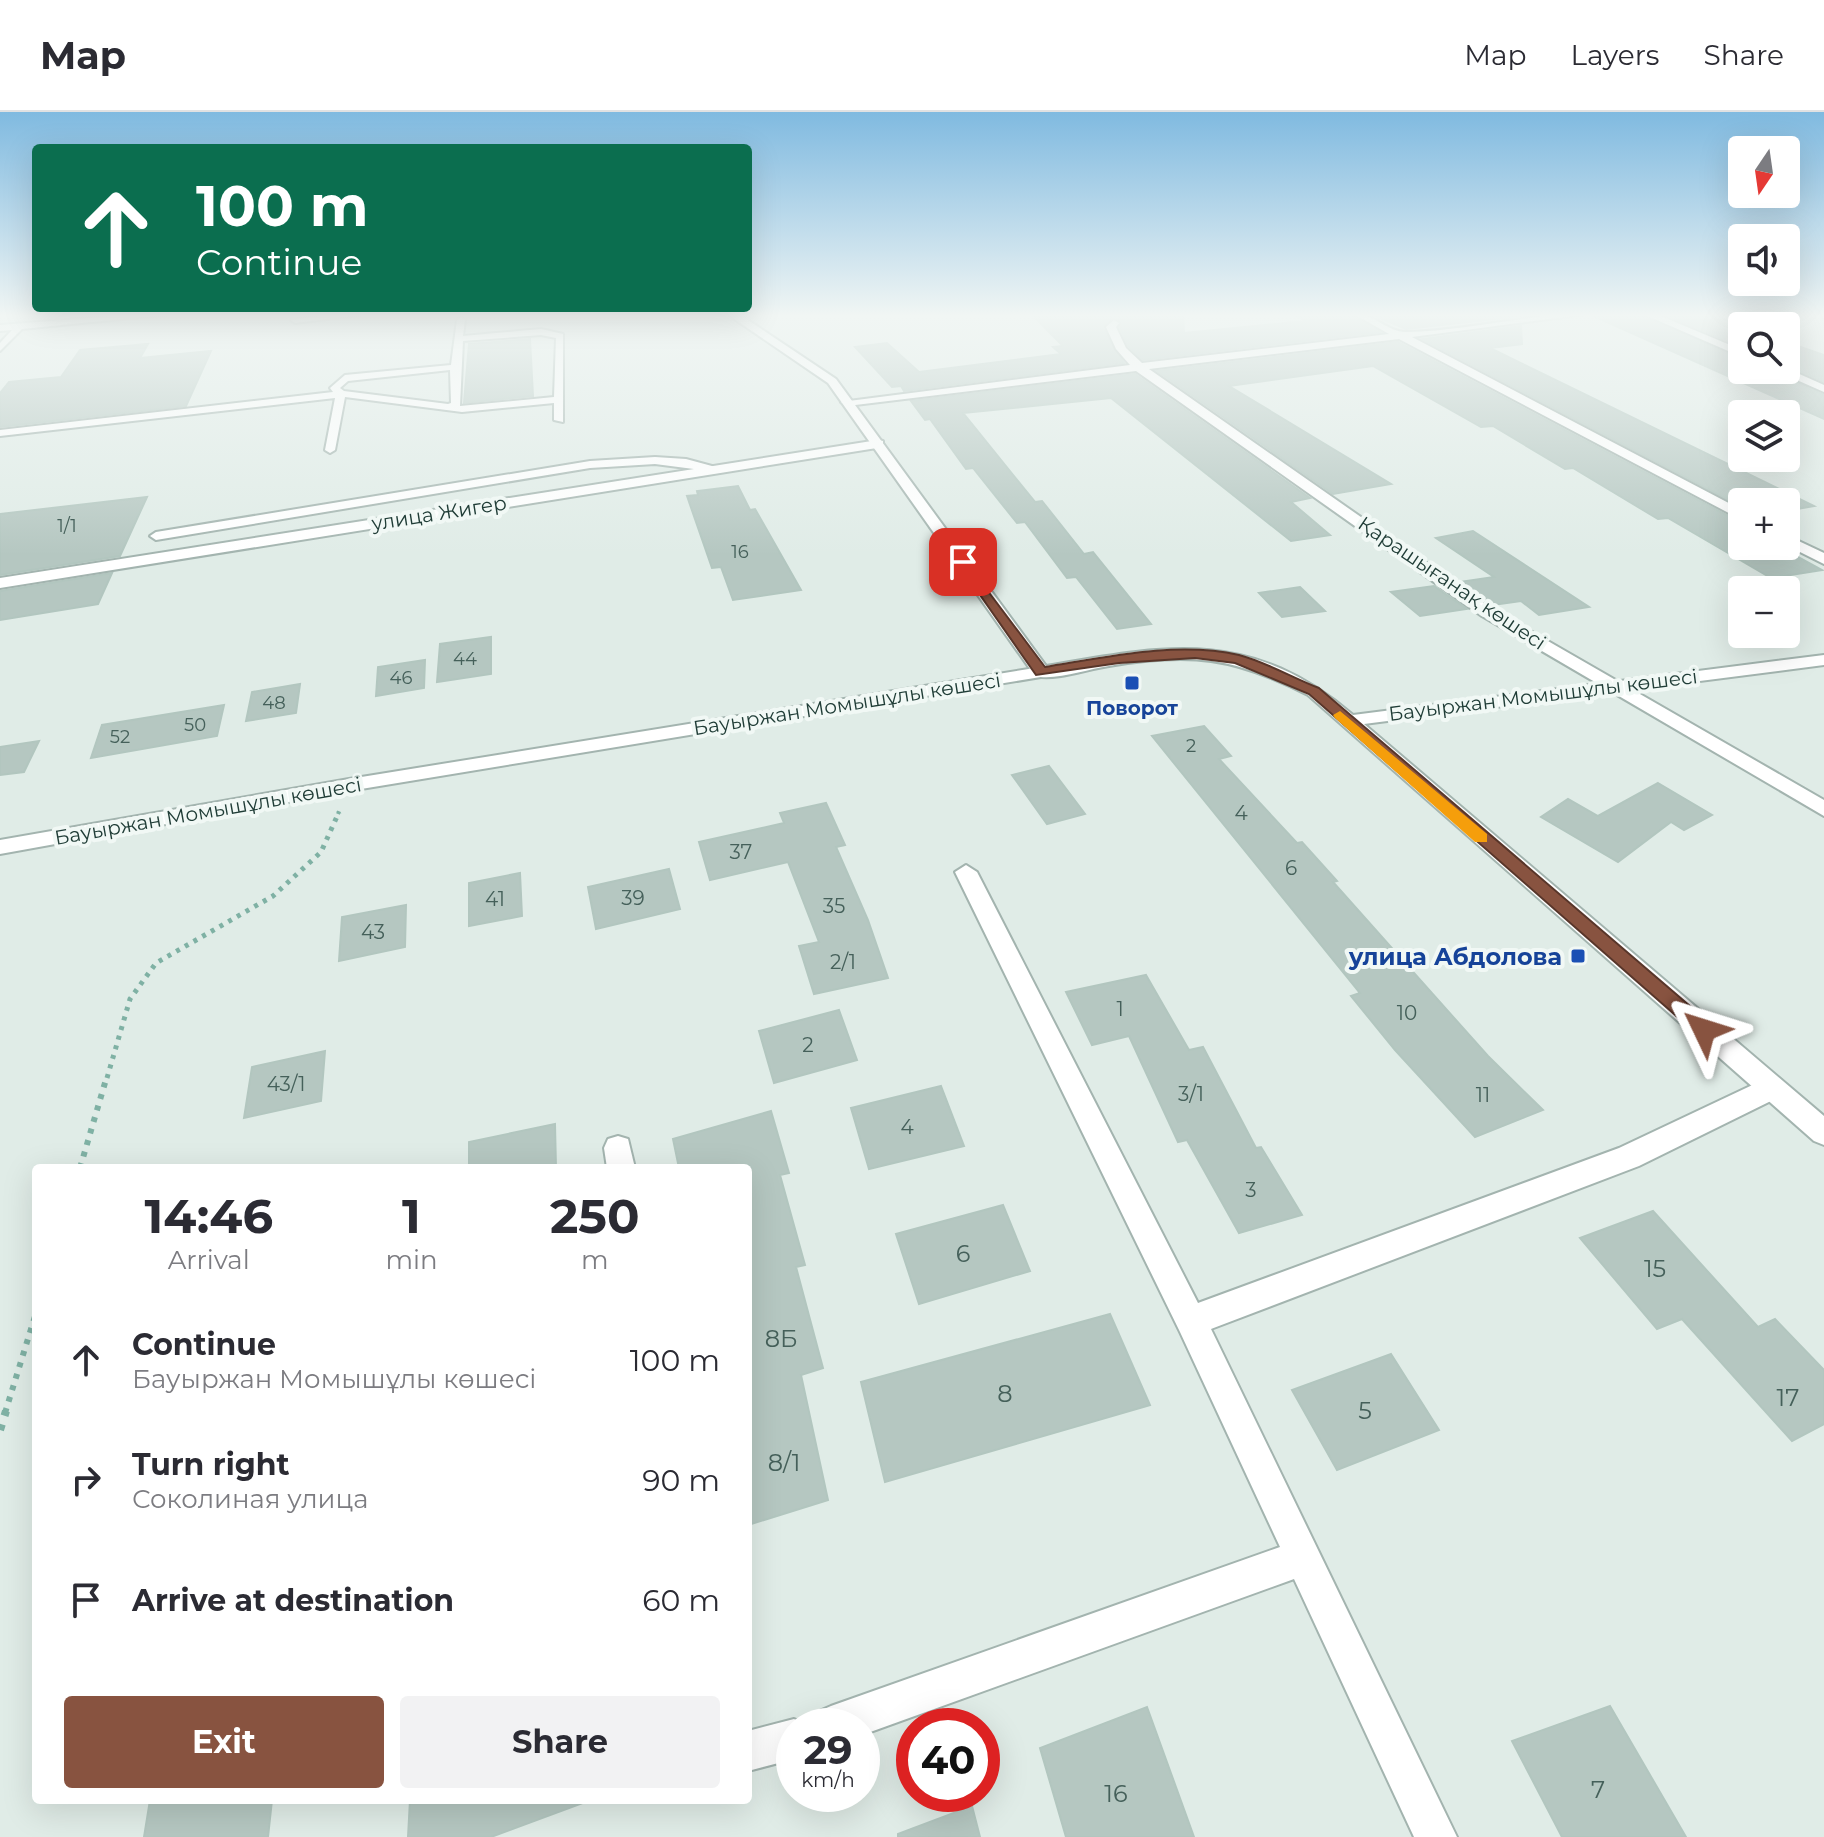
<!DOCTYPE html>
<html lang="en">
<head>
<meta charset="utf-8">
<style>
  :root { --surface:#fff; --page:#f2f2f3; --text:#2b2b33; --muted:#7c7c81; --line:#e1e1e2; --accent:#885340 }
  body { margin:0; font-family:Montserrat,sans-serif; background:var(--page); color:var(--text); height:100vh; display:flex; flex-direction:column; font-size:30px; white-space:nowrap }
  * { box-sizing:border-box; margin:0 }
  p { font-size:26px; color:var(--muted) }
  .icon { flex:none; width:44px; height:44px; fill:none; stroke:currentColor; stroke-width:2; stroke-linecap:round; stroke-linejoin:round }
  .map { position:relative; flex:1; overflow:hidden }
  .panel { position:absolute; left:32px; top:1052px; width:720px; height:640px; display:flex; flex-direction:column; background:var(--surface); border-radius:8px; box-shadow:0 8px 32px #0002 }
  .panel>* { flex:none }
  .banner { position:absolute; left:32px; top:32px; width:720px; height:168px; border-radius:8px; box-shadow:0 8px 32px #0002; background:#0b6e4f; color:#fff; overflow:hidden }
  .needle { width:52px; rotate:193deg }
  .fabs { position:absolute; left:1728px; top:24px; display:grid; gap:16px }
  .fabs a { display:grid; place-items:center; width:72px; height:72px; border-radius:8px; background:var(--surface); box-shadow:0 8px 32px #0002; font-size:40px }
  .speed { position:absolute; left:776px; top:1596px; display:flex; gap:16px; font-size:40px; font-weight:700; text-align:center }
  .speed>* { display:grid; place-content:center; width:104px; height:104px; border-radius:50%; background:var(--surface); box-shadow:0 8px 32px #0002; line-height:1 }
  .speed small { font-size:20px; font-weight:400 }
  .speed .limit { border:12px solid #d22; background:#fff; color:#111 }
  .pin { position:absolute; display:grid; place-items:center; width:68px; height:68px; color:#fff; margin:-34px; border-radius:16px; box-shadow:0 4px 12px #0006 }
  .me { position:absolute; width:88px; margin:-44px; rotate:311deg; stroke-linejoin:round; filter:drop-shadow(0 0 6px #0008) }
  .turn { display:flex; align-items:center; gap:28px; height:168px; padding:0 32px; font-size:36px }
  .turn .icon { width:104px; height:104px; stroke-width:2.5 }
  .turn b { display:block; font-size:56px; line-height:68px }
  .eta { display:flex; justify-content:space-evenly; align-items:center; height:136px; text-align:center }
  .eta b { font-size:48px; font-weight:700; line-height:56px }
  .cta { display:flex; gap:16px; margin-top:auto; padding:16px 32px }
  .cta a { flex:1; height:92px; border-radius:8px; background:var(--accent); color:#fff; font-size:32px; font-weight:700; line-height:92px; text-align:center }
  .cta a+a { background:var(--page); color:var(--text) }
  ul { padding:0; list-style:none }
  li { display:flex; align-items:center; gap:24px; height:120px; padding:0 32px }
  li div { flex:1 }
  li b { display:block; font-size:30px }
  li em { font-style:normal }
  header { display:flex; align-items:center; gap:48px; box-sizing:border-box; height:112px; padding:0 40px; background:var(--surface); border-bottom:2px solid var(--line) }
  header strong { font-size:38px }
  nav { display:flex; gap:44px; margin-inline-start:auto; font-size:28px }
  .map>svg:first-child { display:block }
  .building { fill:#b5c7c1; stroke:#b2c6bf; stroke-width:2 }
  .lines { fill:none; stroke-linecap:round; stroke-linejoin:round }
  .service-casing { stroke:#a3b4af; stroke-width:4 }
  .minor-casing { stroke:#a3b4af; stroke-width:4 }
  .tertiary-casing { stroke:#a3b4af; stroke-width:4 }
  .path-far3 { stroke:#7fb1a4; stroke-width:4; stroke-dasharray:3 5; stroke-linecap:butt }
  .path-far2 { stroke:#7fb1a4; stroke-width:5; stroke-dasharray:4 6; stroke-linecap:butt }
  .path-far1 { stroke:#7fb1a4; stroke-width:6; stroke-dasharray:5 7; stroke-linecap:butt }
  .path { stroke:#7fb1a4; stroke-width:8; stroke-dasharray:6 9; stroke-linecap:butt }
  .service { fill:#fff; fill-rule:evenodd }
  .minor { fill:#fff; fill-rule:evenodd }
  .tertiary { fill:#fff; fill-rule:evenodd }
  .route { fill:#885340; stroke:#58362a; stroke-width:2 }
  .slow { fill:#f59e0b }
  .transit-dot { fill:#1a4fb4; stroke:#f1f8f5; stroke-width:3 }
  .labels { text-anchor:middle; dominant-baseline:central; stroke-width:8; stroke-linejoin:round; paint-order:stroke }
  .far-number-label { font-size:18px; fill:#45605a }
  .far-street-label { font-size:20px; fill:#203d37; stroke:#f1f8f5 }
  .far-transit-label { font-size:20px; font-weight:bold; fill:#164399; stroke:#f1f8f5 }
  .number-label { font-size:20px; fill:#45605a }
  .transit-label { font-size:24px; font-weight:bold; fill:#164399; stroke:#f1f8f5; text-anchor:end }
  .near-number-label { font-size:24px; fill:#45605a }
</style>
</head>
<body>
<header>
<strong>Map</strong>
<nav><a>Map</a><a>Layers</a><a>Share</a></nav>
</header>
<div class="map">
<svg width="1824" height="1725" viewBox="0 0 1824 1725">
  <rect width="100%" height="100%" fill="#e0ece7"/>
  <g class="building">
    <path d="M1031,202H1183L1184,221L1306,209L1293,202H1351L1380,220L1143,248L1128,234L1119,215L1122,210L1114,205L1103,216L1124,251L904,279L901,274L892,275L855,235L887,231L919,260L1061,242L1053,235L1063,234Z"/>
    <path d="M1370,202H1520V204L1406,217Z"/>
    <path d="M1589,202H1640L1742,248V258H1771L1824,283V307Z"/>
    <path d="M1663,202H1711L1744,214L1742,235Z"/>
    <path d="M1521,214L1522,232L1490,236L1814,394L1786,399V390H1742V395L1422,227Z"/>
    <path d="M530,227L533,284L464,291L469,232Z"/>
    <path d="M1398,230L1734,407L1731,408L1742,414V434H1778L1822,458L1771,466L1668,406L1658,407L1573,356L1565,357L1493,314L1481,315L1373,254L1229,274L1391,372L1333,382L1157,259Z"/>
    <path d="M1786,230L1824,243V270L1786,253Z"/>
    <path d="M148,232L140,246L211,239L186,294L0,315V281L9,270L61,265L80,238Z"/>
    <path d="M1135,262L1310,386L1291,390L1330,423L1291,429L1111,286L963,301L1035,390L1042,389L1084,442L1093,440L1151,512L1117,517L1076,465L1067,466L1025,410L1017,411L973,356L966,357L930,307L925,308L911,289Z"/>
    <path d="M738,374L750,398L755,397L801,478L733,488L721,455L712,456L687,384L698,383L697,379Z"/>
    <path d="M147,385L120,444L0,463V402Z"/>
    <path d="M1473,419L1589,495L1539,503L1521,489L1493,493L1459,470L1494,465L1436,426Z"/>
    <path d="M112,461L98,492L0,508V479Z"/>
    <path d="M1434,474L1467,497L1420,504L1391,480Z"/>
    <path d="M1300,475L1325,499L1282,505L1259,481Z"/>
    <path d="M491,525V562L437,570L440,532Z"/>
    <path d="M425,548L424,576L376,584L378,555Z"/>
    <path d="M300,572L296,601L246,609L252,580Z"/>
    <path d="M224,593L217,624L91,646L102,613Z"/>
    <path d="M1204,614L1231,644L1219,647L1297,731L1302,730L1337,769L1333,770L1488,944L1543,998L1475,1025L1395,938L1351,884L1360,881L1152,624Z"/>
    <path d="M39,629L24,660L0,663V635Z"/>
    <path d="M1049,654L1085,702L1047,712L1012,663Z"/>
    <path d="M1658,671L1712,703L1684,718L1671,710L1618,750L1541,705L1568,687L1598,704Z"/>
    <path d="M826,691L845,733L836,735L868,808L888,866L814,882L799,834L819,830L788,750L710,768L699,730L784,711L780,701Z"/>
    <path d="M669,757L680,797L596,817L588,775Z"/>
    <path d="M520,761L522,804L469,814V771Z"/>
    <path d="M406,793L405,835L339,849L342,805Z"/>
    <path d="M1146,863L1189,938L1203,935L1256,1036L1261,1035L1302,1103L1239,1121L1187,1028L1178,1030L1129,924L1092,933L1066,880Z"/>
    <path d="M839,898L857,948L774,971L759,919Z"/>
    <path d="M325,939L321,989L244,1006L252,955Z"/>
    <path d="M941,974L964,1034L869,1057L851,996Z"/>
    <path d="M771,999L789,1061L780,1063L805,1153L796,1155L823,1256L801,1263L828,1388L748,1413V1056H679L673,1027Z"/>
    <path d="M555,1012L556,1056H469V1030Z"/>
    <path d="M1003,1093L1030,1159L919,1192L896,1122Z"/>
    <path d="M1653,1099L1758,1215L1775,1207L1824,1258V1312L1792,1329L1682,1207L1657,1217L1580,1126Z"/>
    <path d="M1110,1202L1150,1293L885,1370L861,1270Z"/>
    <path d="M1391,1242L1439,1318L1337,1358L1292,1278Z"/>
    <path d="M1610,1594L1686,1725H1562L1512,1629Z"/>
    <path d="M1147,1595L1194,1725H1066L1040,1636Z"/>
    <path d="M150,1688H272L268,1725H144Z"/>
    <path d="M410,1688H582L583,1691L491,1725H408Z"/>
    <path d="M972,1694L980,1725H898V1722Z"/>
  </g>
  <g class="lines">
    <g class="service-casing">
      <g id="service">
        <path d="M140,202H172L22,217L0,239V231L12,218L0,219V213Z"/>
        <path d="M336,202H366L295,211L291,208Z"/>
        <path d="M461,205L465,208L463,224L541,217L563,222V310L554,308V291L462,300L345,285L335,338L330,341L325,338L335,286L0,324V318L333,280L330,276L345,263L451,253L457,208ZM541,223L556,226L554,285L460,294L463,229ZM450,258L451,291L448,292L344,279L340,276L348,269Z"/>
        <path d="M655,345L686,347L723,357L717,360L655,352L590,356L156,428L150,424L156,420L590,349Z"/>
      </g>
    </g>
    <g class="minor-casing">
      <g id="minor">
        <path d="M1354,202C1374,201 1387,220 1406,220C1466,219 1525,202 1586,202L1412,225L1742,398V408L1399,227L1149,257L1494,498L1824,688V704L1482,504L1136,259L847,294L841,290L1130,253L1116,237L1106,215L1114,208L1119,211L1116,215L1126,236L1142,251L1389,222Z"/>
        <path d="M1643,202H1656L1742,238V245Z"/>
        <path d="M1786,256L1824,273V280L1774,258Z"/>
        <path d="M878,328L883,329V335L0,476V466Z"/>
        <path d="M1786,423L1824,441V452L1786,433Z"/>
        <path d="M1041,555L1047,556V564L349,679L0,742V728L349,667Z"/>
        <path d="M966,753L977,760L1198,1191L1619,1036L1763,968L1772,965L1781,968L1785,976L1781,984L1639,1054L1211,1217L1457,1725H1414L1294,1467L862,1623V1614H811L817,1600L831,1594L1280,1435L1180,1220L955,760Z"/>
        <path d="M618,1024L628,1027L635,1056H607L604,1036L608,1027Z"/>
        <path d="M794,1607L809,1614H794V1647L748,1659V1619Z"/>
      </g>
    </g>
    <g class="tertiary-casing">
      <path id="tertiary" d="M727,202H739L836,267L1046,554C1167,533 1251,516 1353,603L1824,543V553L1364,612L1824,1004V1033L1814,1029L1308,583C1234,545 1190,540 1109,554C1087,557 1056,569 1035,564L828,271Z"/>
    </g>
    <path class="path-far3" d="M338,702L340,697"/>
    <path class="path-far2" d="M107,966L130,887L156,851L273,784L321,740L339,700"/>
    <g class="path-far1">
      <path d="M80,1056L107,964"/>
      <path d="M5,1301L36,1201"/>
    </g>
    <path class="path" d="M0,1318L6,1299"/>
    <use href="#service" class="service"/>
    <use href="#minor" class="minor"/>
    <use href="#tertiary" class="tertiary"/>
  </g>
  <linearGradient id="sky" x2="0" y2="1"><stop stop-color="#80bae0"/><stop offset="0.46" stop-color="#f1f6f4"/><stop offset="1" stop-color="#f1f6f4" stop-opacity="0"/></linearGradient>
  <rect width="1824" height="443" fill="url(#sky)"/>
  <path class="route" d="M963,446L1045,555C1107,545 1177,529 1239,543C1266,550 1293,566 1319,576L1711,912V923H1698L1309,582L1235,551L1195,546L1119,551L1036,563L957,450Z"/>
  <path class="slow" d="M1340,599L1487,722V730H1475L1335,606L1333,603Z"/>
  <g class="transit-dot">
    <rect x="1124" y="563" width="16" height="16" rx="4"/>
    <rect x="1570" y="836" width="16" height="16" rx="4"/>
  </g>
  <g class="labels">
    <g class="far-number-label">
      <text x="67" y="414">1/1</text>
      <text x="740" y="440">16</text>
      <text x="465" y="547">44</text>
      <text x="401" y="566">46</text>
      <text x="274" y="591">48</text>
      <text x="195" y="613">50</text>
      <text x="120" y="625">52</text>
      <text x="1191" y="634">2</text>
    </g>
    <g class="far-street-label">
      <text transform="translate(439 401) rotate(-9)">улица Жигер</text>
      <text transform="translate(1452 471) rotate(34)">Қарашығанақ көшесі</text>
      <text transform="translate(1543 583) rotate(-7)">Бауыржан Момышұлы көшесі</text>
      <text transform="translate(847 592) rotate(-9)">Бауыржан Момышұлы көшесі</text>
      <text transform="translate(208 699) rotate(-10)">Бауыржан Момышұлы көшесі</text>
    </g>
    <g class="far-transit-label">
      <text x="1132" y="596">Поворот</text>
    </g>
    <g class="number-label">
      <text x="1241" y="701">4</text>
      <text x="741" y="740">37</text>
      <text x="1291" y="756">6</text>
      <text x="633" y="786">39</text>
      <text x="495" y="787">41</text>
      <text x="834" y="794">35</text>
      <text x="373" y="820">43</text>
      <text x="843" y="850">2/1</text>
      <text x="1120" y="897">1</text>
      <text x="1407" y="901">10</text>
      <text x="808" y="933">2</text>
      <text x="286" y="972">43/1</text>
      <text x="1191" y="982">3/1</text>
      <text x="1483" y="983">11</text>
      <text x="907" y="1015">4</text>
      <text x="1251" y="1078">3</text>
    </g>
    <g class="transit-label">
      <text x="1562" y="844">улица Абдолова</text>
    </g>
    <g class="near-number-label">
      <text x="963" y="1141">6</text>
      <text x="1655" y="1156">15</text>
      <text x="781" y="1226">8Б</text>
      <text x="1005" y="1281">8</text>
      <text x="1788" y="1285">17</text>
      <text x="1365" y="1298">5</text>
      <text x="784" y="1350">8/1</text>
      <text x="1598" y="1677">7</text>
      <text x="1116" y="1681">16</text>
    </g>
  </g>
</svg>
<div class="fabs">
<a><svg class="needle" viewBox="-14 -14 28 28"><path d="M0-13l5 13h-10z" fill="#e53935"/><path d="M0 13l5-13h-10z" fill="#7c7c81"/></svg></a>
<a><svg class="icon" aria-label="sound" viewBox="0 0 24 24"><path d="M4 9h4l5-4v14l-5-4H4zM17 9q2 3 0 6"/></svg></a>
<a><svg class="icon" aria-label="search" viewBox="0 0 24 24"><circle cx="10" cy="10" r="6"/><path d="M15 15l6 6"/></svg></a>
<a><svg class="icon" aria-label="layers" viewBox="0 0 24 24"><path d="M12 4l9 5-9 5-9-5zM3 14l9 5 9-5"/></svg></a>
<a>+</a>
<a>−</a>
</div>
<div class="speed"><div>29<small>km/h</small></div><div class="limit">40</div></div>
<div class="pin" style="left:963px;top:450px;background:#d93025"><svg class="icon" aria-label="arrive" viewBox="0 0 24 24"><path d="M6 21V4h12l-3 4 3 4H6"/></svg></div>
<svg class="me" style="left:1704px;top:918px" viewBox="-20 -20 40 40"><path d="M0-17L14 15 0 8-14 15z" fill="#885340" stroke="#fff" stroke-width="4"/></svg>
<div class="banner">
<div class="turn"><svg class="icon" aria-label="ahead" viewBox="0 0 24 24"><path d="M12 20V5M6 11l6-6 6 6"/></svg><div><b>100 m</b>Continue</div></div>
</div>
<section class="panel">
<div class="eta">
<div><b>14:46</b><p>Arrival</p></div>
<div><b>1</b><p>min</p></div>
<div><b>250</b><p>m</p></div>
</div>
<ul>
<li><svg class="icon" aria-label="ahead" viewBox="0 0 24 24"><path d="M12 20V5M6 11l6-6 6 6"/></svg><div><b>Continue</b><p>Бауыржан Момышұлы көшесі</p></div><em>100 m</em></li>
<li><svg class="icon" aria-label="right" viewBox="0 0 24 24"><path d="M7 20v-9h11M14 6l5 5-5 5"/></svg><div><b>Turn right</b><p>Соколиная улица</p></div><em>90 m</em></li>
<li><svg class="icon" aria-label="arrive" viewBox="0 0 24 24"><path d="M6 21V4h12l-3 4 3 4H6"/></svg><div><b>Arrive at destination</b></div><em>60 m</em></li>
</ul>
<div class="cta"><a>Exit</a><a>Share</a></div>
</section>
</div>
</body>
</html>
